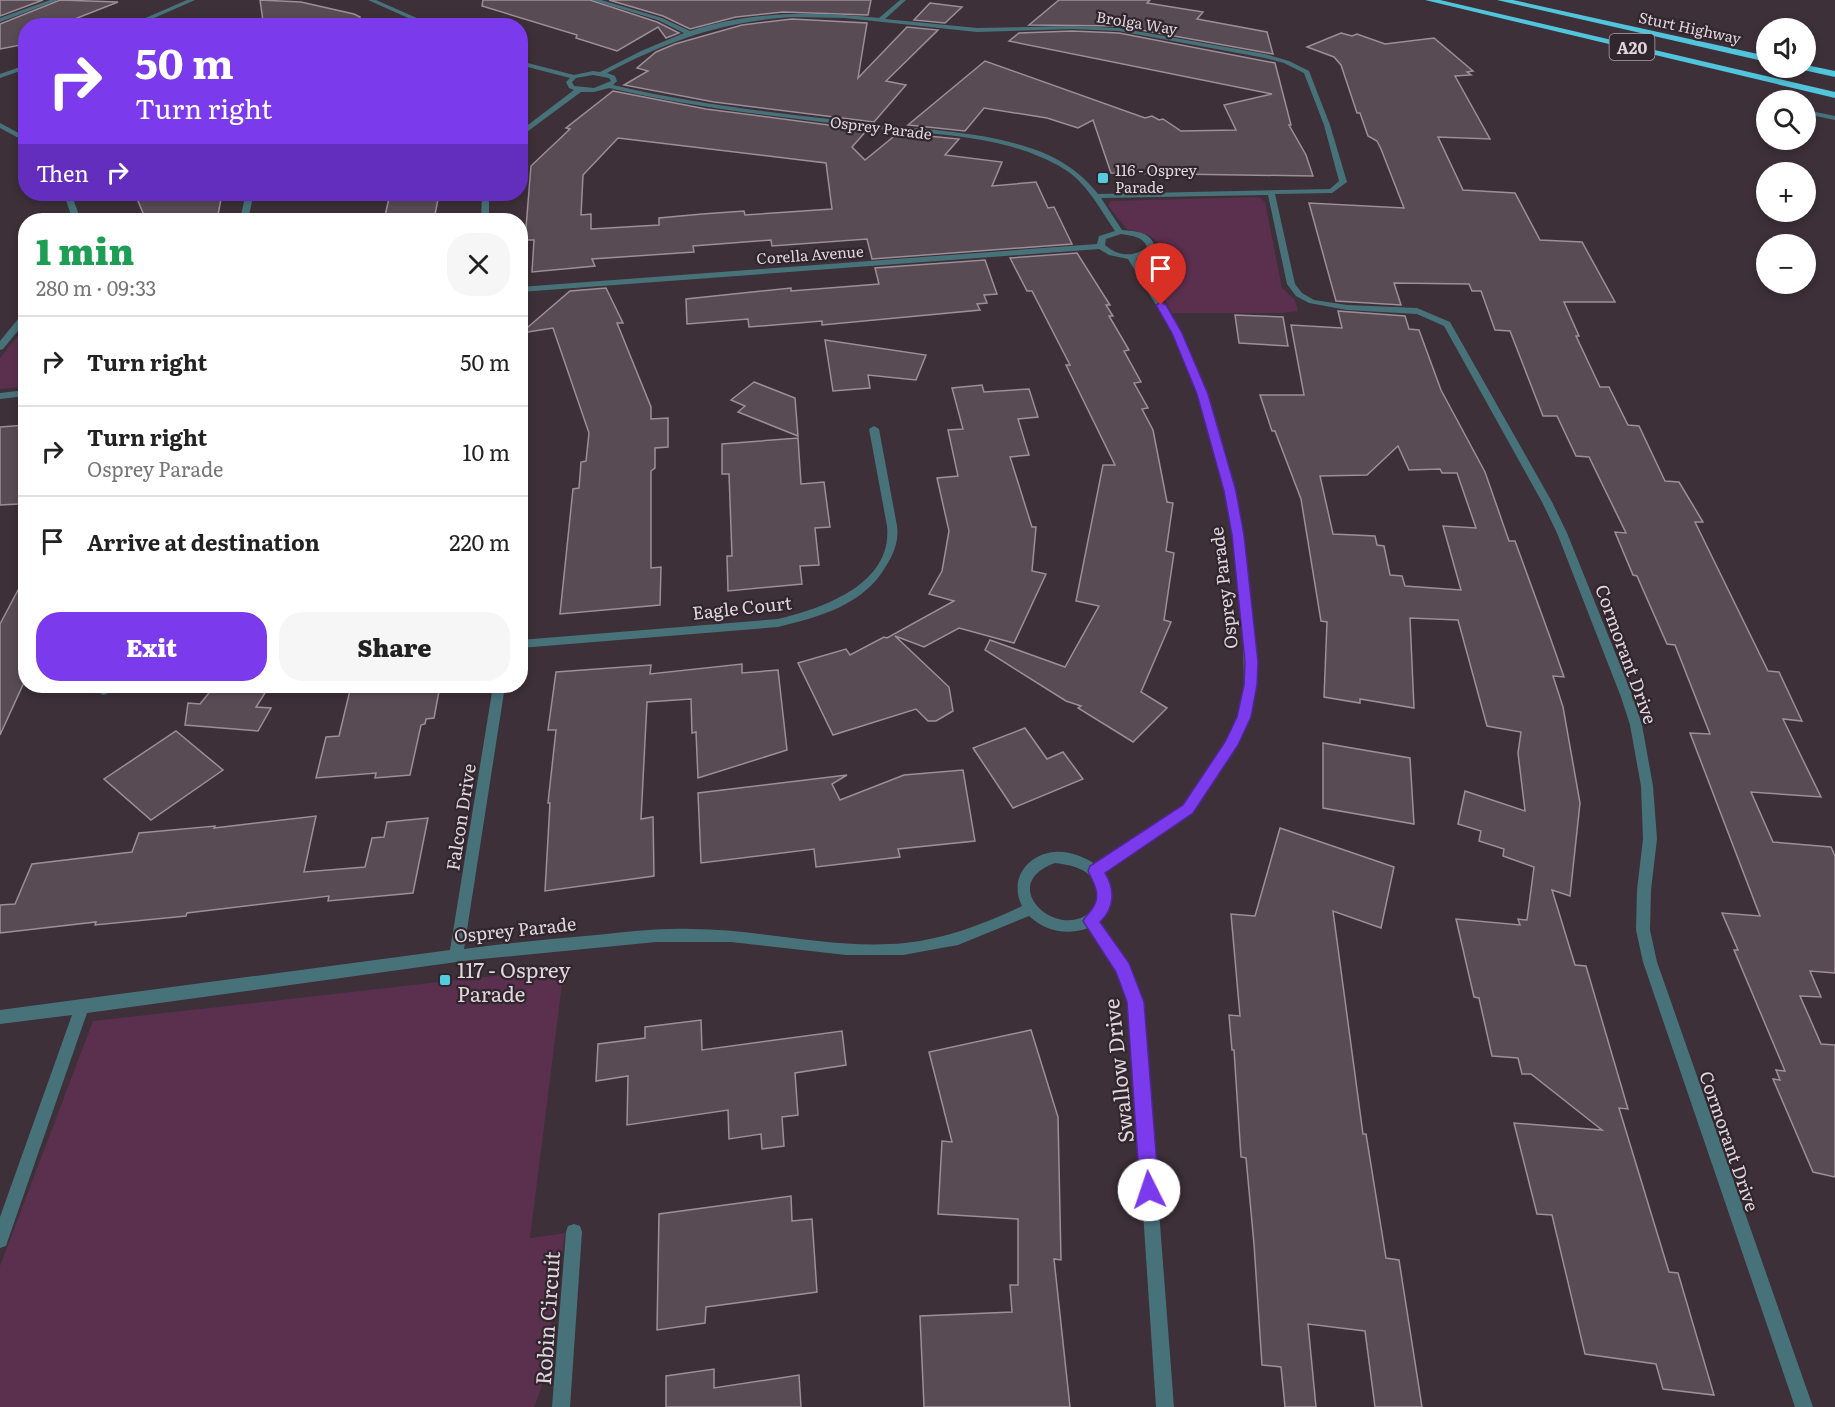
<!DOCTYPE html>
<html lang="en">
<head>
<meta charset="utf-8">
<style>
  :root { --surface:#fff; --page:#f6f6f6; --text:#222; --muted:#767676; --line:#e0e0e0; --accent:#7c3aed }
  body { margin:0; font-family:Literata,serif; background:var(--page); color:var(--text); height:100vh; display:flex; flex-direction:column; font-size:22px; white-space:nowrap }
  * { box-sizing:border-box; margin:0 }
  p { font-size:20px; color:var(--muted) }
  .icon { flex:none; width:33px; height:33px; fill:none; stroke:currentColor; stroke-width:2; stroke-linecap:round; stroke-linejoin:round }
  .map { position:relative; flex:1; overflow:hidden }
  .sheet { position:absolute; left:18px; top:213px; width:510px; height:480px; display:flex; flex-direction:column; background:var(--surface); border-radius:24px; box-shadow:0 3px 9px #0003 }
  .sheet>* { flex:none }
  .guide { position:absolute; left:18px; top:18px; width:510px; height:183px; border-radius:24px; box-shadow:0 3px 9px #0003; background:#7c3aed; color:#fff; overflow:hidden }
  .buttons { position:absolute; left:1756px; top:18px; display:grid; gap:12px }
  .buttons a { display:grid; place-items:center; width:60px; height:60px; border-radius:50%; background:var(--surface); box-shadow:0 3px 9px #0003; font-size:30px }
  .pin { position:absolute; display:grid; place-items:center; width:51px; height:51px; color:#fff; margin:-62px -26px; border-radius:50% 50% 50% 0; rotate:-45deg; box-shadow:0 0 6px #0007 }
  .pin .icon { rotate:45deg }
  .me { position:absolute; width:66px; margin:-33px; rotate:356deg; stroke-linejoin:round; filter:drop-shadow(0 0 4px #0008) }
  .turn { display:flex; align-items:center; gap:21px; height:126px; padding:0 18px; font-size:27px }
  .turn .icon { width:78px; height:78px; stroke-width:2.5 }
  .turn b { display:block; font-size:42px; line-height:51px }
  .then { display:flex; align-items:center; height:57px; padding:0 18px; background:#0003; gap:12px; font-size:22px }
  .round { display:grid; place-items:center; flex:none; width:63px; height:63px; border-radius:24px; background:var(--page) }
  .overview { display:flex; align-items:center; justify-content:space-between; height:102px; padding:0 18px }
  h1 { font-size:36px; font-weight:800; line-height:45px; color:#1e9e55 }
  .action { display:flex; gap:12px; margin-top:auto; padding:12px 18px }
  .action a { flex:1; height:69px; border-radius:24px; background:var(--accent); color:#fff; font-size:24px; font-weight:800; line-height:69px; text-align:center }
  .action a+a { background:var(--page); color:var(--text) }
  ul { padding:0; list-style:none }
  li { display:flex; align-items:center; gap:18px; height:90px; padding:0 18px; border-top:2px solid var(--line) }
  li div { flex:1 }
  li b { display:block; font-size:22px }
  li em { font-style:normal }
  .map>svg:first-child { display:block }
  .green { fill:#5b2f4e }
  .building { fill:#594b54; stroke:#9d8e98; stroke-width:1.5; fill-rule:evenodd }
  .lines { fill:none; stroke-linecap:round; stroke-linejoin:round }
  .lane { fill:#48727a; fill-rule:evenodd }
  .street { fill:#48727a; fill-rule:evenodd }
  .highway { fill:#51c5db; fill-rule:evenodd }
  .route { fill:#7c3aed; stroke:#51269a; stroke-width:1.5 }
  .poi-dot { fill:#55cadf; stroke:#32262e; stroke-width:2 }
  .labels { text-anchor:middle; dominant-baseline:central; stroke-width:4.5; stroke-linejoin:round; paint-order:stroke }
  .far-street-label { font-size:15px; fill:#dfd7dc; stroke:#32262e }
  .far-poi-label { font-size:15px; fill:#dfd7dc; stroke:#32262e; text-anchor:start }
  .shield { fill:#32262e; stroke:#aba2a8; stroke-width:1.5 }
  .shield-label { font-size:16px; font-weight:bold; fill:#dfd7dc }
  .street-label { font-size:18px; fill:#dfd7dc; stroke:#32262e }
  .near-poi-label { font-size:21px; fill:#dfd7dc; stroke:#32262e; text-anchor:start }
  .near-street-label { font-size:21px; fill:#dfd7dc; stroke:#32262e }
</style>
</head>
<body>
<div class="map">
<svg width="1835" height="1407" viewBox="0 0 1835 1407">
  <rect width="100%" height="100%" fill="#3d3038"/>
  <g class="green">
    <path d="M1259,197L1265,202L1282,288L1295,300L1298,311L1282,313H1172L1143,260L1156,251L1158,242L1148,235L1127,229L1108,206L1110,201Z"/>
    <path d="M25,327V387L0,389V358Z"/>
    <path d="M564,968L530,1238L574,1232L565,1234L541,1389L534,1407H0V1266L93,1021Z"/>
  </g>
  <g class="building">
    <path d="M0,0H43L0,16Z"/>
    <path d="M60,0L118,2L57,26H26V44L0,49V24Z"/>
    <path d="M260,0L301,2L354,14L360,17L359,26H253L263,21Z"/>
    <path d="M483,0H590L657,22L679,33L666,38L658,27L617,51L576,38L577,35L482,6Z"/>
    <path d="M609,0H871L868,15L783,12L736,17L690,29L663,16Z"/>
    <path d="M1059,0H1150L1147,3L1203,12L1197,19L1267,32L1273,54L1119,26L1029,25Z"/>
    <path d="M930,3L962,7L945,23L914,20Z"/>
    <path d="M792,19L867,23L858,78L907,27L938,30L886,81L906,85L874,122L714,102L624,85L648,71L637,68L656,52L675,44L742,25Z"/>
    <path d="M1072,31L1119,33L1275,63L1291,125H1289L1306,155L1313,176L1111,173L1093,120L1078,128L1047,118L984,108L965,131L908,125L985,61L1145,118L1152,116L1159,120L1163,119L1181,131L1236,130L1224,105L1272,94L1009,41L1019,33Z"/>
    <path d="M1341,33L1352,36L1357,34L1385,44L1434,38L1473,71L1467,72L1471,75L1455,76L1490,139L1438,137L1463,190L1515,193L1540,240L1582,242L1615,302H1564L1579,336H1576L1600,387H1609L1628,425L1639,426L1665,481L1679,482L1703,522H1695L1768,671L1779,672L1802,721L1783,719L1821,797L1751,792L1773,842L1831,847L1835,856V973L1810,971L1821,997L1800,996L1821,1044L1835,1045V1177L1813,1172L1773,1079L1780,1080L1776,1070L1785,1071L1734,950H1738L1722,913L1760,916L1690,733L1710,734L1675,645L1667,644L1637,576L1633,575L1615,532L1626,533L1589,457L1576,456L1557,416H1543L1510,331L1495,330L1481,291H1472L1469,284L1394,283L1401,305L1336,301L1309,203L1404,208L1381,149L1377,141L1368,136L1360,113H1357L1341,65L1334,57L1307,47Z"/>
    <path d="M613,91L706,109L867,130L852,147L865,160L898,133L959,139L945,155L1002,162L992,186L1036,182L1048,208L1054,207L1072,244L872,259L867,239L772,246L771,240L693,246L694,252L592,259L595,266L532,272L534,240H525L531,166L570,129L566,128ZM618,138L826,163L832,209L745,215L744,211L702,214L659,218V225L591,229V214L581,215L583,175Z"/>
    <path d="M135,194H222L217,220H146Z"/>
    <path d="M390,194H439L434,220H384Z"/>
    <path d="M1077,253L1110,305H1106L1113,316H1109L1129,350L1124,351L1141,382L1134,383L1148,408L1142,409L1153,430L1167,502L1173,503L1166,551L1174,553L1164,620L1171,622L1141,692L1167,708L1133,742L1078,708L1081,706L1066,701L985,650L990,640L1065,667L1099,606L1076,601L1103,465H1115L1066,365H1070L1032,291H1027L1010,258Z"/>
    <path d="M985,260L997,294L984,295L987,303L977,304L980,310L822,325V321L749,327L748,319L687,324L686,299L791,288V291L879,284L875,268Z"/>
    <path d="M606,288L623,323H617L651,407V419L668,418V447L655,448V468L651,471V568L661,567L660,605L560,614L573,489L579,488L581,462L586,461L589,433L553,328L521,333L570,291Z"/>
    <path d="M1338,311L1405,316L1409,329L1419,330L1441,390L1485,472L1509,541H1515L1550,637L1564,677L1553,676L1563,707L1580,803L1570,896L1552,890L1575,965L1586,966L1628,1109L1619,1108L1669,1272L1678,1273L1714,1395L1663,1389L1656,1364L1585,1354L1552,1215L1537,1214L1514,1123L1602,1130L1531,1074H1522L1518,1058L1492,1056L1479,998L1474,997L1456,919L1520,925L1518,919L1527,920L1534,867L1503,856L1504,849L1479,841L1481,831L1458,824L1465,791L1525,811L1518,753L1521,732L1487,726L1458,620L1410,618L1414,708L1360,699V703L1324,697L1327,622L1321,621L1301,499L1275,431H1272L1260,395H1304L1291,325L1342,328ZM1398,446L1409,470L1440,469L1442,473H1457L1476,528L1443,526L1461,590L1405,586L1402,576L1390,575L1384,546L1377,545L1375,536L1333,534L1320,476L1367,475Z"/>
    <path d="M1235,315L1283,317L1288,346L1239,343Z"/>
    <path d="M825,340L926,355L916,380L868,375L870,388L833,391Z"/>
    <path d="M754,382L795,398L798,436L738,412L745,406L731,400Z"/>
    <path d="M982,385L984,392L1029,389L1038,417L1018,419L1029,455L1010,457L1032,527H1036L1032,571L1046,574L1014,643L959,628L924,647L895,636L949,687L953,711L936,721H928L916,709L833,735L798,663L846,649L850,655L884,637L887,638L954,601L929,594L942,571L949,531L937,478L958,476L948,430L963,429L952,388Z"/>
    <path d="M26,425V492L18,504L0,505V427Z"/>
    <path d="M798,438L801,484L824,482L830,527L815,528L819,565L800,566L802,584L728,591L727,556H732L729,474H722V444Z"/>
    <path d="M26,575V678L0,735V624Z"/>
    <path d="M742,664V673L778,670L787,750L698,778L696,732L692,733L691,699L647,702L641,819L653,817L654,876L545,891L550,803H548L556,730H548L556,672L651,665L650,674Z"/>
    <path d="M211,686H253L250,690L265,693L256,707L271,708L258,731L185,725L188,703L200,704L209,693Z"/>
    <path d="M351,686H440L434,718L426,719L425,724L421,725L410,775L375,778L376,773L316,778L326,737L339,736Z"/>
    <path d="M1025,728L1047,759L1063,752L1083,779L1013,808L973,748Z"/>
    <path d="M176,731L223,770L151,820L104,779Z"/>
    <path d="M1323,743L1410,758L1414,824L1323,808Z"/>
    <path d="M963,770L975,841L898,849L900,857L816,867L814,849L701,863L698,793L847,775L832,784L840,800L904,775Z"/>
    <path d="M316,816L304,872L365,867L372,838L384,837L387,822L428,818L413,893L328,901L329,896L187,913L186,916L95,925L96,922L0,933V905L15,904L32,864L132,852L139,833L215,826L214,828Z"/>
    <path d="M1280,828L1394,867L1381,928L1333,911L1363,1134H1366L1386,1258L1399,1260L1422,1407H1375L1365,1331L1308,1324L1316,1407H1285L1281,1367L1262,1365L1254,1244L1246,1158L1241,1157L1234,1050H1232L1229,1015L1240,1016L1231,914L1255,916Z"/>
    <path d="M701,1020L702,1050L842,1031L846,1065L795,1073L798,1115L782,1117L784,1146L762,1149L761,1134L729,1139L728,1110L627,1125L628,1076L596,1081L598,1044L645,1038V1027Z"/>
    <path d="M1031,1030L1058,1117L1061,1260L1054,1259L1070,1407H924L920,1316L1012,1312L1010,1285H1018V1219L938,1214L942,1141L952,1142L929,1052Z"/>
    <path d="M791,1196L792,1221L812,1219L817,1292L706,1307L705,1323L657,1330L659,1214Z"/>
    <path d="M714,1369V1388L799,1375L801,1407H666V1376Z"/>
  </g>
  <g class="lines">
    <g class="lane">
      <path d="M1806,110L1835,116V120L1806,114Z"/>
      <path d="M574,1224L580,1226L582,1232L570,1407H552L566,1232L568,1226Z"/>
    </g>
    <g class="street">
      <path d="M50,0H58L0,22V18Z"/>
      <path d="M187,0H195L136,26H127Z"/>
      <path d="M368,0H376L435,26H426Z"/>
      <path d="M592,0H601L662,18L690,31C751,11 815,11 879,18L900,0H906L885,19L977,28L1072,26L1119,28L1265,54L1289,61L1309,71L1330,125L1347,182L1332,193L1275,194L1295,284L1302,293L1314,300L1347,305L1417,308L1450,322L1552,502L1567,533L1633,697L1642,725L1653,786L1657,839L1651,890L1650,930L1657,962L1813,1407H1795L1643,962L1636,930L1637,890L1643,839L1641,786L1630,725L1621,697L1557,533L1542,502L1444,326L1417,314L1347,310L1309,303L1296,296L1287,284L1268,195L1101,198L1122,230C1136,231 1152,232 1155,248L1149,254L1136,259L1181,333L1207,394L1221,437L1235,491L1243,535L1255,638L1256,685L1250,717L1237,745L1193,813L1104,872C1113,888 1115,909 1099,921L1128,963L1143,1002L1174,1407H1156L1129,1002L1117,971L1088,928C1067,936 1045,931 1029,916L958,945L903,955H846L731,942H656L471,960L87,1013L8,1240L6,1246L0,1248V1217L72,1015L0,1024V1010L450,950L493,686H505L464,949C508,943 552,939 596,935C628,932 659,928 691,929C762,929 834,950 905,943C947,938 984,924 1022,906C1009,880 1026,855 1054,852C1067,850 1085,857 1095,864L1183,805L1226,743L1238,717L1244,685L1243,638L1233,535L1225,491L1211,437L1197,394L1173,333L1128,259L1109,255L1099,249L520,292V287L1097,244L1099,236L1115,231C1100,209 1087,183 1064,169C1006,134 935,135 870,128C782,117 695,108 609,88L594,92H581L520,137V131L574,90L569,88L566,82L570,78L520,65V61L574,75L593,71L600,72L641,51L684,33L658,20ZM792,17L845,18L977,32L1072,29L1119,31L1265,58L1284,63L1304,73L1324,125L1339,181L1330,189L1098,194C1079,170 1056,156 1027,147C981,132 931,130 883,125C793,115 702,106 613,85L617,81L615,76L607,73C670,40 721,22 792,17ZM593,75L609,78L611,81L594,88L574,86L572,82L576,78ZM1121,234C1131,236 1143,236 1147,247C1134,258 1117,256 1105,245L1106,239ZM1055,863C1082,866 1104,875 1095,907C1064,947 992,886 1055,863Z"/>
      <path d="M26,65V69L0,78V74Z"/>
      <path d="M0,123L26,137V142L0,128Z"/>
      <path d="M64,194H71L78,212L77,220H69L70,212Z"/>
      <path d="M243,194H250L253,197L248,220H240L245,197Z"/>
      <path d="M482,194H489V220H481Z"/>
      <path d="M23,313H26V321L3,349L0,350V341Z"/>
      <path d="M26,390V396L0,399V393Z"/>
      <path d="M520,423L525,426L528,470L525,514L520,517Z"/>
      <path d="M874,426L879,429L897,526C899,540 894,554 886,566C864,605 819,617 778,627L520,648V640L778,619C823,608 893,584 887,526L869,429Z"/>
      <path d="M99,686H111L107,694L103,695L97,691Z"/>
    </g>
    <g class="highway">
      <path d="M1425,0H1440L1835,92V98Z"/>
      <path d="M1497,0H1513L1767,56V62Z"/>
      <path d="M1806,65L1835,71V77L1803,70L1802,68H1806Z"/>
    </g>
  </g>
  <path class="route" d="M1161,302L1166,305L1182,333L1208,394L1236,491L1244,535L1258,662L1257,685L1251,717L1238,745L1193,813L1105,873C1115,889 1115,908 1100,922L1129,963L1144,1002L1159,1190L1156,1196L1149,1199L1143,1196L1140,1190L1127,1002L1116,972L1083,921C1085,916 1089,914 1092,909C1102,896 1094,883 1088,871L1090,866L1183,805L1225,742L1237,717L1244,685L1245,662L1232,535L1224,491L1197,394L1172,333L1156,305Z"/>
  <g class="poi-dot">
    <rect x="1097" y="172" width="12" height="12" rx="3"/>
    <rect x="439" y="974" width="12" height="12" rx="3"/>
  </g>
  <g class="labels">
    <g class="far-street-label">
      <text transform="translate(1137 22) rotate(9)">Brolga Way</text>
      <text transform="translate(1690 27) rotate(12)">Sturt Highway</text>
      <text transform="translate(881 127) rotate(7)">Osprey Parade</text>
      <text transform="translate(810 254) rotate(-4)">Corella Avenue</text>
    </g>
    <g class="far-poi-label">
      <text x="1115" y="169">116 - Osprey<tspan x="1115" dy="17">Parade</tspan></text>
    </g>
    <rect class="shield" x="1609.5" y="34" width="45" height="26" rx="4.5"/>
    <g class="shield-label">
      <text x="1632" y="47">A20</text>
    </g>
    <g class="street-label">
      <text transform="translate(1223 588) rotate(-97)">Osprey Parade</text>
      <text transform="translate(742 607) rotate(-6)">Eagle Court</text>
      <text transform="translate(1627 654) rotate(70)">Cormorant Drive</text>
      <text transform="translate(460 817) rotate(-81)">Falcon Drive</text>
      <text transform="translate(515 929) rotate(-6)">Osprey Parade</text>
      <text transform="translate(1730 1141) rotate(71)">Cormorant Drive</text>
    </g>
    <g class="near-poi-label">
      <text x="457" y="968">117 - Osprey<tspan x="457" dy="24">Parade</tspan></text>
    </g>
    <g class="near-street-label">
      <text transform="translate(1117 1071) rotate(-96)">Swallow Drive</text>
      <text transform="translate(546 1318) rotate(-86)">Robin Circuit</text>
    </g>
  </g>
</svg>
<div class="buttons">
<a><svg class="icon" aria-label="sound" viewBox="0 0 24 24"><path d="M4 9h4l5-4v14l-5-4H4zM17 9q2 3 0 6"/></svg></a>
<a><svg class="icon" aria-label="search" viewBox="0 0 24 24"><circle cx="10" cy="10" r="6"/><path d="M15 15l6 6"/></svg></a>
<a>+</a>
<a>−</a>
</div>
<div class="pin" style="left:1161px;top:305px;background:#d93025"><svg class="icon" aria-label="arrive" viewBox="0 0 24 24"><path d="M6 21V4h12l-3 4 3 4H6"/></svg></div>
<svg class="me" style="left:1149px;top:1190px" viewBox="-20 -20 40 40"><circle r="19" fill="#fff"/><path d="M0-13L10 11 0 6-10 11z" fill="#7c3aed"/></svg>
<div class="guide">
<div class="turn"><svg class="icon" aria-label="right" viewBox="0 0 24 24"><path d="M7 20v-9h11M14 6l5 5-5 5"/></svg><div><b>50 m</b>Turn right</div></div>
<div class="then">Then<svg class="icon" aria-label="right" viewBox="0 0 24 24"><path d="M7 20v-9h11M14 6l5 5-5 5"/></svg></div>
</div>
<section class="sheet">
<div class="overview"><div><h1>1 min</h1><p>280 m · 09:33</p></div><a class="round"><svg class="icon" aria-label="close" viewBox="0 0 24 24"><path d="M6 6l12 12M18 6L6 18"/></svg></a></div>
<ul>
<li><svg class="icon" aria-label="right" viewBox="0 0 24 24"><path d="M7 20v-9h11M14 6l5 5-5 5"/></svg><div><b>Turn right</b></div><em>50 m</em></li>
<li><svg class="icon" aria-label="right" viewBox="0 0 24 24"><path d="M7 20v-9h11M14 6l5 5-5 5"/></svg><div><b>Turn right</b><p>Osprey Parade</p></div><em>10 m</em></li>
<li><svg class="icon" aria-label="arrive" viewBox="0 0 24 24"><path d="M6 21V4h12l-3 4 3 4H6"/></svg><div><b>Arrive at destination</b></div><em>220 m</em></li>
</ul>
<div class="action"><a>Exit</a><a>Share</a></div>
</section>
</div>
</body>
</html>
